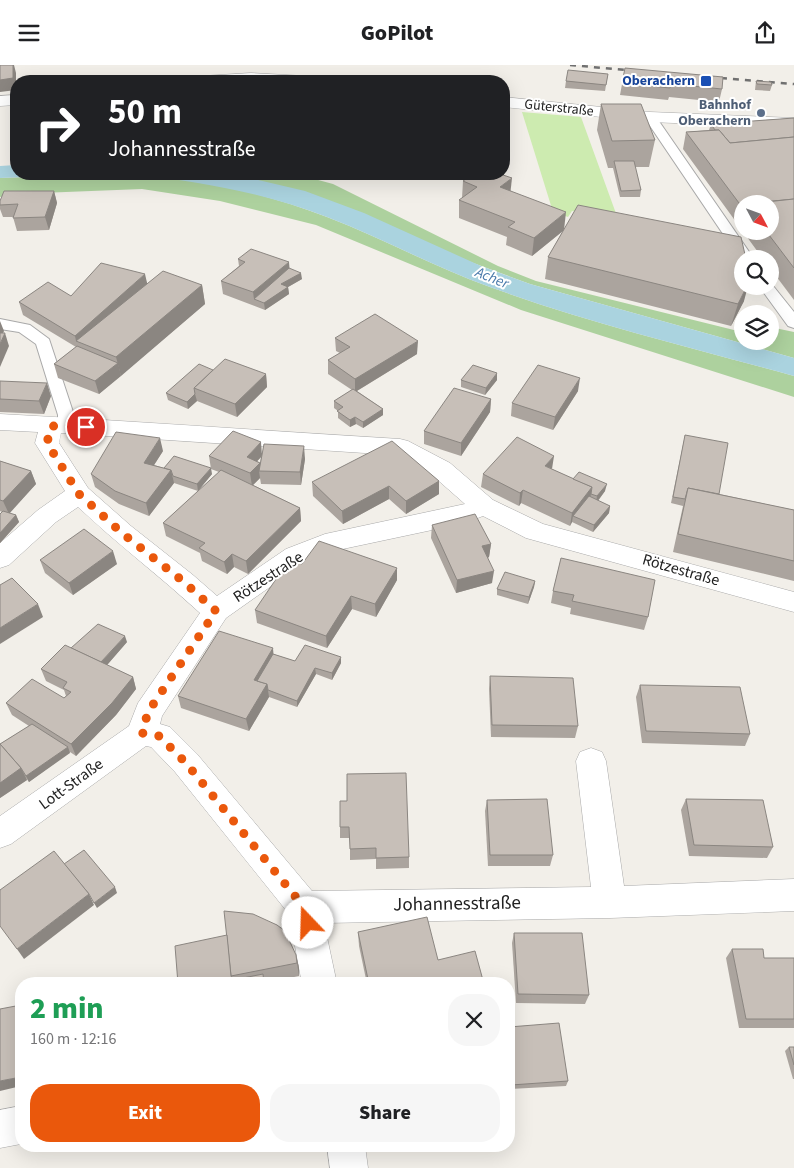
<!DOCTYPE html>
<html lang="en">
<head>
<meta charset="utf-8">
<style>
  :root { --surface:#fff; --page:#f6f6f6; --text:#202124; --muted:#757577; --accent:#ea580c }
  body { margin:0; font-family:"Source Sans 3",sans-serif; background:var(--page); color:var(--text); height:100vh; display:flex; flex-direction:column; font-size:19px; white-space:nowrap }
  * { box-sizing:border-box; margin:0 }
  p { font-size:16px; color:var(--muted) }
  .icon { flex:none; width:28px; height:28px; fill:none; stroke:currentColor; stroke-width:2; stroke-linecap:round; stroke-linejoin:round }
  .map { position:relative; flex:1; overflow:hidden }
  .sheet { position:absolute; left:15px; top:912px; width:500px; height:175px; display:flex; flex-direction:column; background:var(--surface); border-radius:20px; box-shadow:0 5px 20px #0002 }
  .sheet>* { flex:none }
  .top-card { position:absolute; left:10px; top:10px; width:500px; height:105px; border-radius:20px; box-shadow:0 5px 20px #0002; background:#202124; color:#fff; overflow:hidden }
  .needle { width:32px; rotate:131deg }
  .controls { position:absolute; left:734px; top:130px; display:grid; gap:10px }
  .controls a { display:grid; place-items:center; width:45px; height:45px; border-radius:50%; background:var(--surface); box-shadow:0 5px 20px #0002; font-size:25px }
  .pin { position:absolute; display:grid; place-items:center; width:42px; height:42px; color:#fff; margin:-21px; border:2px solid #fff; border-radius:50%; box-shadow:0 1px 5px #0007 }
  .me { position:absolute; width:55px; margin:-28px; rotate:339deg; stroke-linejoin:round; filter:drop-shadow(0 0 4px #0008) }
  .turn { display:flex; align-items:center; gap:18px; height:105px; padding:0 15px; font-size:22px }
  .turn .icon { width:65px; height:65px; stroke-width:2.5 }
  .turn b { display:block; font-size:35px; line-height:42px }
  .round { display:grid; place-items:center; flex:none; width:52px; height:52px; border-radius:20px; background:var(--page) }
  .summary { display:flex; align-items:center; justify-content:space-between; height:85px; padding:0 15px }
  h1 { font-size:30px; font-weight:800; line-height:38px; color:#1e9e55 }
  .primary-button { display:flex; gap:10px; margin-top:auto; padding:10px 15px }
  .primary-button a { flex:1; height:58px; border-radius:20px; background:var(--accent); color:#fff; font-size:20px; font-weight:800; line-height:58px; text-align:center }
  .primary-button a+a { background:var(--page); color:var(--text) }
  header { display:flex; justify-content:space-between; align-items:center; height:65px; padding:0 15px; background:var(--surface); font-size:22px; font-weight:800 }
  .map>svg:first-child { display:block }
  .grass { fill:#cdebb0 }
  .forest { fill:#add19e }
  .water { fill:#aad3df }
  .lines { fill:none; stroke-linecap:round; stroke-linejoin:round }
  .lane-casing { stroke:#a9a9a9; stroke-width:2 }
  .street-casing { stroke:#a9a9a9; stroke-width:1 }
  .lane { fill:#fff; fill-rule:evenodd }
  .street { fill:#fff; fill-rule:evenodd }
  .rail { stroke:#707070; stroke-width:2.5; stroke-dasharray:6 6; stroke-linecap:butt }
  .wall { fill:#aba49e; fill-rule:evenodd }
  .shaded-wall { fill:#8b8681 }
  .building { fill:#c7bfb8; stroke:#8b8681 }
  .route { stroke:#ea580c; stroke-width:9; stroke-dasharray:0 16.2 }
  .transit-dot { fill:#1a4fb4; stroke:#fff; stroke-width:2 }
  .service-dot { fill:#5c6f8a; stroke:#fff; stroke-width:2 }
  .labels { text-anchor:middle; dominant-baseline:central; stroke-width:4; stroke-linejoin:round; paint-order:stroke }
  .far-transit-label { font-size:14px; font-weight:bold; fill:#164399; stroke:#fff; text-anchor:end }
  .far-service-label { font-size:14px; font-weight:bold; fill:#4e5e75; stroke:#fff; text-anchor:end }
  .far-street-label { font-size:14px; fill:#222; stroke:#fff }
  .far-water-label { font-size:15px; font-style:italic; fill:#4a7aab; stroke:#fff }
  .street-label { font-size:16px; fill:#222; stroke:#fff }
  .near-street-label { font-size:19px; fill:#222; stroke:#fff }
</style>
</head>
<body>
<header><svg class="icon" aria-label="menu" viewBox="0 0 24 24"><path d="M4 6h16M4 12h16M4 18h16"/></svg>GoPilot<svg class="icon" aria-label="share" viewBox="0 0 24 24"><path d="M12 15V3M7 8l5-5 5 5M5 13v7h14v-7"/></svg></header>
<div class="map">
<svg width="794" height="1103" viewBox="0 0 794 1103">
  <rect width="100%" height="100%" fill="#f2efe9"/>
  <path class="grass" d="M522,47L581,52L618,154L572,146L568,152L553,147Z"/>
  <g class="forest">
    <path d="M110,109C183,109 259,126 327,152C382,173 434,202 490,222C589,258 693,283 794,311V332L521,245L316,160L220,136L142,124L15,129L0,132V113Z"/>
    <path d="M232,109H296L333,119L498,201L536,216L742,267V276H770V262L794,267V293L530,219Z"/>
  </g>
  <g class="water">
    <path d="M16,100V109H110L0,113V101Z"/>
    <path d="M129,109H232L305,126L364,148L481,201L530,219L794,293V311C693,283 589,258 490,222C434,202 382,173 327,152C261,127 198,116 129,109Z"/>
  </g>
  <g class="lines">
    <g class="lane-casing">
      <g id="lane">
        <path d="M650,48L654,49L754,194H742V197L644,52Z"/>
        <path d="M770,217L794,247V263L788,261L759,221H770Z"/>
        <path d="M0,254L30,260L49,274L74,350L76,361L73,365L67,367L61,365L58,361V350L36,279L19,267L0,264Z"/>
      </g>
    </g>
    <g class="street-casing">
      <g id="street">
        <path d="M251,8L305,11L311,13L313,16H196L198,13L204,11Z"/>
        <path d="M16,30V40L0,41V31Z"/>
        <path d="M504,32L650,47L794,53V63L650,57L504,42Z"/>
        <path d="M0,349C133,356 267,366 400,374L408,376L450,398L493,435L543,459L794,527V547L526,473L483,451L465,458L338,485L304,498L226,553L162,651L160,659L170,662L197,689L312,826L591,822L576,696L580,687L591,683L602,687L606,696L624,821L794,814V846L610,853L324,858L337,919H302L289,849L175,707L151,682L146,681L11,779L0,783V751L129,661L138,638L200,548C160,511 117,479 78,442L56,457L9,500L0,503V478L38,445L65,426L35,378L38,367L0,365ZM61,368L395,390L432,410L465,439L325,469L286,484L217,531L193,510L131,461L88,423L59,378Z"/>
        <path d="M21,1041V1079L0,1083V1045Z"/>
        <path d="M327,1081H365L368,1103H330Z"/>
      </g>
    </g>
    <use href="#lane" class="lane"/>
    <use href="#street" class="street"/>
    <g class="rail">
      <path d="M570,0L637,6"/>
      <path d="M709,12L794,19"/>
    </g>
  </g>
  <g class="wall">
    <path d="M625,3L722,24L719,37L669,32L668,35L620,30Z"/>
    <path d="M608,9L605,26L565,23L566,16Z"/>
    <path d="M756,16L772,20L770,26L755,25Z"/>
    <path d="M601,39L655,75L649,102H635L641,125L640,132H620L613,103H608L597,65Z"/>
    <path d="M794,53V235L770,203V194H763L683,84L686,67L709,65L711,59ZM742,139H770V166H742Z"/>
    <path d="M463,116L511,126L564,164L744,236L731,261L545,214L548,192L563,166L532,191L506,180L507,172L459,153V135L462,133Z"/>
    <path d="M54,126L57,138L49,165L17,166L13,152H3L0,144V136Z"/>
    <path d="M238,194L289,203L302,214L288,222L289,229L265,245L223,229L221,216L239,201Z"/>
    <path d="M147,218L202,220L205,239L99,329L58,313L54,299L76,282L23,250L19,237L71,231Z"/>
    <path d="M335,273L417,289L357,326L383,344V350L363,363L356,359L350,362L338,353V346L334,343V336L352,325L328,309V295L340,288L336,286Z"/>
    <path d="M213,305L266,309L267,322L237,352L197,336L188,344L168,335L166,328Z"/>
    <path d="M461,315H497L485,330L461,322Z"/>
    <path d="M0,316L51,331L44,349L0,347Z"/>
    <path d="M578,326L553,365L511,351L512,338Z"/>
    <path d="M491,334L490,347L461,391L424,379V366Z"/>
    <path d="M685,370L719,429L794,445V516L673,487L683,441L671,438Z"/>
    <path d="M163,386L154,400L164,403L212,409L198,426L174,418L149,451L119,439L95,422L91,409Z"/>
    <path d="M262,388L305,394L301,420L261,419L260,413L253,420L300,443L301,456L248,509L234,502L227,509L202,496L200,488L166,471L163,458L219,407L211,404L209,391ZM261,392L260,400V398L257,396Z"/>
    <path d="M0,396L31,406L36,419L9,448L16,450L19,457L0,478V449L2,447L0,446Z"/>
    <path d="M552,404L573,414L605,426L598,436L610,441L609,448L593,467L572,457L570,461L521,438L519,441L481,422L483,409Z"/>
    <path d="M439,416V429L406,449L389,434L343,459L313,431L312,417Z"/>
    <path d="M432,460L491,479L489,492L488,493L492,518L456,528L431,473Z"/>
    <path d="M561,493L648,552L644,565L570,549L571,543L551,538L553,526Z"/>
    <path d="M40,495L117,499L73,530L45,508Z"/>
    <path d="M302,499L397,515L376,552L352,544L327,583L257,558L255,545Z"/>
    <path d="M535,516L534,522L528,539L497,530V524Z"/>
    <path d="M127,577L107,600L133,612L136,624L116,650L76,691L70,687L29,717L26,713L27,715L0,733V679L29,661L12,650L6,638L64,633L66,631L64,625L46,616L41,604L71,583Z"/>
    <path d="M273,583V589L295,596L341,598L332,615L316,609L297,642L269,632L249,666L181,643L178,631Z"/>
    <path d="M490,611L578,661L575,673L491,672L489,624Z"/>
    <path d="M640,620L750,669L745,681L642,678L636,632Z"/>
    <path d="M686,734L773,782L767,793L689,791L681,745Z"/>
    <path d="M487,735L553,790L550,801H488L485,746Z"/>
    <path d="M340,736L409,792V803L376,804V794L350,795V773H340Z"/>
    <path d="M358,867L438,895L484,919H367L359,881Z"/>
    <path d="M514,868L589,930L585,939L516,938L512,878Z"/>
    <path d="M732,884L764,893H794V963H739L726,893Z"/>
    <path d="M296,890L299,903V911L265,918L178,919Z"/>
    <path d="M509,962L568,1016L566,1021L510,1024L509,1016Z"/>
    <path d="M789,982H794V1014H793L785,986Z"/>
  </g>
  <g class="shaded-wall">
    <path d="M13,0H14L16,8V25L0,27V15Z"/>
    <path d="M512,113L510,131L500,122Z"/>
    <path d="M54,126L57,138L49,165L45,152Z"/>
    <path d="M566,147L564,165L532,191L534,173Z"/>
    <path d="M289,197L290,210L254,234L253,227Z"/>
    <path d="M301,208L302,214L288,222L289,229L265,245L264,238L281,219Z"/>
    <path d="M145,209L148,222L76,276L75,271Z"/>
    <path d="M202,220L205,239L121,311L116,292Z"/>
    <path d="M747,221H748L744,236L731,261L738,239Z"/>
    <path d="M0,256L4,266L0,275Z"/>
    <path d="M5,268L9,281L0,302V279Z"/>
    <path d="M418,276L417,289L355,327V314Z"/>
    <path d="M118,298L121,311L99,329L95,316Z"/>
    <path d="M497,308V315L485,330L486,323Z"/>
    <path d="M266,309L267,322L237,352L235,339Z"/>
    <path d="M580,313L578,326L553,365L555,352Z"/>
    <path d="M47,318L51,331L44,349L39,336Z"/>
    <path d="M195,329L197,336L188,344L187,337Z"/>
    <path d="M491,334L490,347L461,391V378Z"/>
    <path d="M383,344V350L363,363V357Z"/>
    <path d="M355,352L356,359L350,362V355Z"/>
    <path d="M160,373L163,386L147,411L144,398Z"/>
    <path d="M261,377L262,391L249,405L247,392Z"/>
    <path d="M304,381L305,394L301,420L300,407Z"/>
    <path d="M554,391L552,404L545,401Z"/>
    <path d="M260,398L261,406H259L260,413L252,421L250,408Z"/>
    <path d="M211,403L212,409L198,426L197,419Z"/>
    <path d="M171,405L174,418L149,451L146,438Z"/>
    <path d="M31,406L36,419L9,449L3,436Z"/>
    <path d="M439,416V429L406,449V436Z"/>
    <path d="M607,419L605,426L596,438L597,431Z"/>
    <path d="M389,421V434L343,459L342,446Z"/>
    <path d="M592,422L590,435L573,451L572,457L570,461L572,448Z"/>
    <path d="M523,425L521,438L519,441L520,428Z"/>
    <path d="M610,441L609,448L593,467L594,460Z"/>
    <path d="M300,443L301,456L248,509L246,496Z"/>
    <path d="M16,450L19,457L0,478V468Z"/>
    <path d="M491,479L489,492L481,494L482,481Z"/>
    <path d="M113,486L117,499L73,530L69,518Z"/>
    <path d="M232,489L234,502L227,509L224,497Z"/>
    <path d="M397,503V515L376,552L375,539Z"/>
    <path d="M494,506L492,518L456,528L457,515Z"/>
    <path d="M535,516L534,522L528,539L529,532Z"/>
    <path d="M351,531L352,544L327,583L326,571Z"/>
    <path d="M38,539L43,552L0,579V563Z"/>
    <path d="M125,571L127,577L101,607L98,601Z"/>
    <path d="M273,583L274,596L259,622L254,615Z"/>
    <path d="M341,592V598L332,615V608Z"/>
    <path d="M315,603L316,609L297,642V636Z"/>
    <path d="M133,612L136,624L116,650L76,691L71,679Z"/>
    <path d="M267,619L269,632L249,666L246,654Z"/>
    <path d="M68,682L70,688L29,717L26,711Z"/>
    <path d="M21,703L27,715L0,733V718Z"/>
    <path d="M115,822L117,828L97,843L94,838Z"/>
    <path d="M89,829L94,840L24,894L17,884Z"/>
    <path d="M296,890L299,903V911L297,898Z"/>
    <path d="M21,1012V1021L0,1026V1016Z"/>
  </g>
  <g class="building">
    <path d="M0,0H13V13L0,15Z"/>
    <path d="M625,3L723,12L722,24L671,19L670,23L622,18Z"/>
    <path d="M568,5L608,9L606,20L566,16Z"/>
    <path d="M337,14L356,16H336Z"/>
    <path d="M756,16L771,17L772,20L757,19Z"/>
    <path d="M601,39H641L655,75L612,76Z"/>
    <path d="M794,53V72L730,78L719,65H715L711,59Z"/>
    <path d="M719,65L730,78L794,72V134L742,139V142L686,67Z"/>
    <path d="M614,96H634L641,125L621,126Z"/>
    <path d="M474,109H500L512,113L500,122L566,147L534,173L508,162L515,157L459,135L477,122L463,116Z"/>
    <path d="M4,126H54L45,152L13,153L18,139L0,140V136Z"/>
    <path d="M794,134V203L766,166H770V139H747Z"/>
    <path d="M578,140L741,172L746,194H742V221H747L738,239L548,192Z"/>
    <path d="M251,184L289,197L253,227L221,216L245,197L238,194Z"/>
    <path d="M101,198L145,209L75,271L19,237L48,217L71,231Z"/>
    <path d="M289,203L301,208L281,219L288,222L264,238L254,234Z"/>
    <path d="M163,206L202,220L116,292L76,276Z"/>
    <path d="M375,249L418,276L355,314L328,295L350,282L335,273Z"/>
    <path d="M0,268H5L0,279Z"/>
    <path d="M77,281L118,298L95,316L54,299Z"/>
    <path d="M225,294L266,309L235,339L194,323Z"/>
    <path d="M199,299L213,305L194,323L195,329L187,337L166,328Z"/>
    <path d="M473,300L497,308L486,323L461,315Z"/>
    <path d="M538,300L580,313L555,352L512,338Z"/>
    <path d="M0,316L47,318L39,336L0,334Z"/>
    <path d="M454,323L491,334L461,378L424,366Z"/>
    <path d="M353,324L383,344L363,357L355,352L350,355L337,346L343,342L334,336Z"/>
    <path d="M233,366L261,377L247,392L260,398L250,408L209,391Z"/>
    <path d="M116,367L160,373L144,398L171,405L146,438L115,426L91,409Z"/>
    <path d="M685,370L728,378L719,429L688,423L685,434L673,432Z"/>
    <path d="M517,372L554,391L545,401L592,422L572,448L523,425L520,428L483,409Z"/>
    <path d="M392,376L439,416L406,436L389,421L342,446L312,417Z"/>
    <path d="M264,379L304,381L300,407L259,406Z"/>
    <path d="M174,391L211,403L197,419L173,411L171,405L164,403Z"/>
    <path d="M0,396L31,406L3,436L0,435Z"/>
    <path d="M221,405L300,443L246,496L232,489L224,497L199,483L205,478L163,458Z"/>
    <path d="M579,407L607,419L597,431L591,429L592,422L573,414Z"/>
    <path d="M688,423L794,445V496L678,469Z"/>
    <path d="M589,431L610,441L594,460L573,451Z"/>
    <path d="M3,446L16,450L0,468V449Z"/>
    <path d="M475,449L491,479L482,481L494,506L457,515L432,460Z"/>
    <path d="M84,464L113,486L69,518L40,495Z"/>
    <path d="M319,476L397,503L375,539L351,531L326,571L255,545L289,495L302,499Z"/>
    <path d="M561,493L655,515L648,552L572,536L574,530L553,526Z"/>
    <path d="M505,507L535,516L529,532L497,524Z"/>
    <path d="M12,513L38,539L0,563V520Z"/>
    <path d="M98,559L125,571L101,597L71,583Z"/>
    <path d="M219,566L273,583L254,615L267,619L246,654L178,631Z"/>
    <path d="M65,580L133,612L112,638L71,679L6,638L32,614L64,633L71,627L63,623L67,617L41,604Z"/>
    <path d="M305,580L341,592L332,608L315,603L297,636L268,625L267,619L257,616L273,589L295,596Z"/>
    <path d="M490,611L573,613L578,661L492,660Z"/>
    <path d="M640,620L740,622L750,669L646,666Z"/>
    <path d="M32,659L68,682L26,711L21,703L0,679Z"/>
    <path d="M0,679L21,703L0,718Z"/>
    <path d="M406,708L409,792L376,793V783L350,784L349,762H340V736H347V709Z"/>
    <path d="M547,734L553,790H490L487,735Z"/>
    <path d="M686,734L763,735L773,782L694,780Z"/>
    <path d="M84,785L115,822L94,838L89,829L64,799Z"/>
    <path d="M54,786L89,829L17,884L0,861V825Z"/>
    <path d="M224,846L253,849L277,860L285,866L296,890L297,898L231,911Z"/>
    <path d="M427,852L438,895L475,886L484,919H369L358,867Z"/>
    <path d="M514,868H582L589,930L518,929Z"/>
    <path d="M227,870L231,911L233,915L263,909L264,919H178L175,881Z"/>
    <path d="M732,884H763L764,893H794V954H746Z"/>
    <path d="M21,940V1012L0,1016V944Z"/>
    <path d="M559,958L568,1016L511,1020L509,1003V962Z"/>
    <path d="M789,982H794V1000Z"/>
  </g>
  <g class="lines">
    <path class="route" d="M86,362L51,361L47,378L79,429L122,468L184,517L216,546L148,647L142,668L159,671L186,698L304,842L308,858"/>
  </g>
  <rect class="transit-dot" x="700" y="10" width="12" height="12" rx="2.5"/>
  <circle class="service-dot" cx="761" cy="48" r="5"/>
  <g class="labels">
    <g class="far-transit-label">
      <text x="695" y="16">Oberachern</text>
    </g>
    <g class="far-service-label">
      <text x="751" y="40">Bahnhof<tspan x="751" dy="16">Oberachern</tspan></text>
    </g>
    <g class="far-street-label">
      <text transform="translate(559 43) rotate(6)">Güterstraße</text>
    </g>
    <g class="far-water-label">
      <text transform="translate(492 213) rotate(22)">Acher</text>
    </g>
    <g class="street-label">
      <text transform="translate(681 505) rotate(16)">Rötzestraße</text>
      <text transform="translate(268 512) rotate(-33)">Rötzestraße</text>
      <text transform="translate(71 719) rotate(-36)">Lott-Straße</text>
    </g>
    <g class="near-street-label">
      <text transform="translate(457 839) rotate(-1)">Johannesstraße</text>
    </g>
  </g>
</svg>
<div class="controls">
<a><svg class="needle" viewBox="-14 -14 28 28"><path d="M0-13l5 13h-10z" fill="#e53935"/><path d="M0 13l5-13h-10z" fill="#757577"/></svg></a>
<a><svg class="icon" aria-label="search" viewBox="0 0 24 24"><circle cx="10" cy="10" r="6"/><path d="M15 15l6 6"/></svg></a>
<a><svg class="icon" aria-label="layers" viewBox="0 0 24 24"><path d="M12 4l9 5-9 5-9-5zM3 14l9 5 9-5"/></svg></a>
</div>
<div class="pin" style="left:86px;top:362px;background:#d93025"><svg class="icon" aria-label="arrive" viewBox="0 0 24 24"><path d="M6 21V4h12l-3 4 3 4H6"/></svg></div>
<svg class="me" style="left:308px;top:858px" viewBox="-20 -20 40 40"><circle r="19" fill="#fff"/><path d="M0-13L10 11 0 6-10 11z" fill="#ea580c"/></svg>
<div class="top-card">
<div class="turn"><svg class="icon" aria-label="right" viewBox="0 0 24 24"><path d="M7 20v-9h11M14 6l5 5-5 5"/></svg><div><b>50 m</b>Johannesstraße</div></div>
</div>
<section class="sheet">
<div class="summary"><div><h1>2 min</h1><p>160 m · 12:16</p></div><a class="round"><svg class="icon" aria-label="close" viewBox="0 0 24 24"><path d="M6 6l12 12M18 6L6 18"/></svg></a></div>
<div class="primary-button"><a>Exit</a><a>Share</a></div>
</section>
</div>
</body>
</html>
